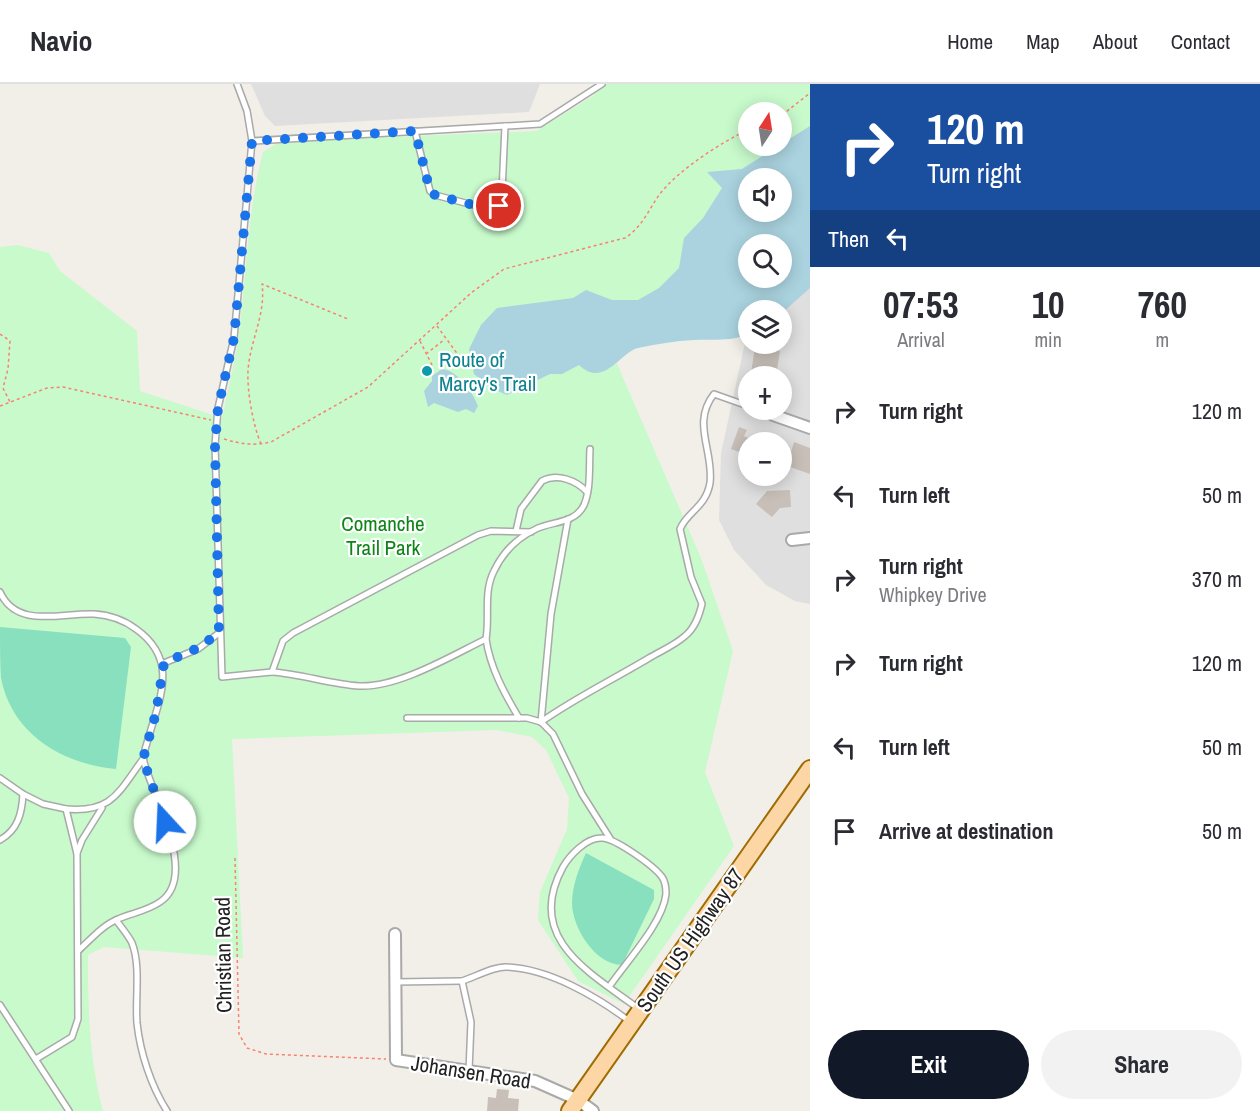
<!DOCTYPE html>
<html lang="en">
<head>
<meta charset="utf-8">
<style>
  :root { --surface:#fff; --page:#f2f2f3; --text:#2b2b33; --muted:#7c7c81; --line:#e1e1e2; --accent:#111827 }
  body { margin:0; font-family:"Archivo Narrow",sans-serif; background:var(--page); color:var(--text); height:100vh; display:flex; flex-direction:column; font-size:22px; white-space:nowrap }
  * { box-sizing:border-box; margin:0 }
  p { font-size:20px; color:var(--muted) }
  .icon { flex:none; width:33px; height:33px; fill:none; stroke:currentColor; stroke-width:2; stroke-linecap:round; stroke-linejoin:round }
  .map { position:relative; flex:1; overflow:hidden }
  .drawer { display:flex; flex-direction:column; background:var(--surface); width:450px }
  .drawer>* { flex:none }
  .banner { background:#1a4fa0; color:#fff; overflow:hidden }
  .needle { width:39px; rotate:12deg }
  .controls { position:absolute; left:738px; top:18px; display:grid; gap:12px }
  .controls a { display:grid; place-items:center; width:54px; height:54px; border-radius:50%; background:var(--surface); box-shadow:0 3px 15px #0003; font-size:30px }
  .pin { position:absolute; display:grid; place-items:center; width:51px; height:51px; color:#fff; margin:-26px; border:3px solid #fff; border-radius:50%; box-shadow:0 2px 6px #0007 }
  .me { position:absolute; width:66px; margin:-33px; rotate:340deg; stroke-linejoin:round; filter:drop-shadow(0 0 4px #0008) }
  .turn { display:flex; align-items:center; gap:21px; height:126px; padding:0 18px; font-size:27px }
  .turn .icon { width:78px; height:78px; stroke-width:2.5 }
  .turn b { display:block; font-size:42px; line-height:51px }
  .then { display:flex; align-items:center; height:57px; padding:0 18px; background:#0003; gap:12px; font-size:22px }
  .eta { display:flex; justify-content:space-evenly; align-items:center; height:102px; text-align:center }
  .eta b { font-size:36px; font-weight:800; line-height:42px }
  .button { display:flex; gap:12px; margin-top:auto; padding:12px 18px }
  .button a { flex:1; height:69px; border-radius:36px; background:var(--accent); color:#fff; font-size:24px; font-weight:800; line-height:69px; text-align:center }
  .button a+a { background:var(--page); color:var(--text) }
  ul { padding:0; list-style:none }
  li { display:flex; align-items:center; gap:18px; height:84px; padding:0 18px }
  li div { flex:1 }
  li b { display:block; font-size:22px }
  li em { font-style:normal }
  header { display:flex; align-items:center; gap:36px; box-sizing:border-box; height:84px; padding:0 30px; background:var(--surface); border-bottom:2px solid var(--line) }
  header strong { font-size:28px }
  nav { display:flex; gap:33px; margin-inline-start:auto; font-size:21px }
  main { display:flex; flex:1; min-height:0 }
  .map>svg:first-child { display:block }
  .residential { fill:#e0dfdf; fill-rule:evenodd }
  .park { fill:#c8facc; fill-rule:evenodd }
  .pitch { fill:#88e0be }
  .water { fill:#aad3df; fill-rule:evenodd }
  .building { fill:#c7bfb8 }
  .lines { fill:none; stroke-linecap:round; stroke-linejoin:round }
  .lane-casing { stroke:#a9a9a9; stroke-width:8 }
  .street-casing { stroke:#a9a9a9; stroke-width:14 }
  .primary-casing { stroke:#a06b00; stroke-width:20 }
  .path { stroke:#fa8072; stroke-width:1.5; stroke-dasharray:3 3; stroke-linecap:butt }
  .lane { stroke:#fff; stroke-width:5 }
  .street { stroke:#fff; stroke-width:10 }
  .primary { stroke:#fcd6a4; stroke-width:16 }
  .route { stroke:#1a73e8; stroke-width:10; stroke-dasharray:0 18 }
  .culture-dot { fill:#0f9aa8; stroke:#fff; stroke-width:2 }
  .labels { text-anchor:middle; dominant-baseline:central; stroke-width:4.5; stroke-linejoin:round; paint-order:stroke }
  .culture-label { font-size:21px; fill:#0d838f; stroke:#fff; text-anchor:start }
  .park-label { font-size:21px; fill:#0c8416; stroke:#fff }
  .street-label { font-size:21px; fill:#222; stroke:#fff }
</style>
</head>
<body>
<header>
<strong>Navio</strong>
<nav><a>Home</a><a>Map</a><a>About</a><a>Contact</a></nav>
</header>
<main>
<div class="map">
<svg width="810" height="1027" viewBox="0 0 810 1027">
  <rect width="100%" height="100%" fill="#f2efe9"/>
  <g class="residential">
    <path d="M251,0H540L529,28L275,42L265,32Z"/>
    <path d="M810,196V520L795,517L766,501L734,466L719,436L721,369L748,245V260H782V226ZM748,292H782V326H748ZM748,358H782V392H748Z"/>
  </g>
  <path class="park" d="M597,0H810V60L748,94L678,208L608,259L701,474L733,567L705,688L734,762L624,920L578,897L538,836L540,808L567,745L569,714L546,666L532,653L496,646L232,655L243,874L104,863L88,871C88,925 89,975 103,1027H0V163L18,161L49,169L60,187L137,247L140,307L222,334C227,310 233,286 237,262C247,197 246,132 263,68L276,60L341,55L536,47L593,12ZM748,28H782V62H748Z"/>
  <g class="pitch">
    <path d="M0,543L125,554L131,563L116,685C63,680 12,651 1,594C0,578 0,560 0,543Z"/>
    <path d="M586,769L654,806V815L622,881C595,881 572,843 572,819C572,802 579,784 586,769Z"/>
  </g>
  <g class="water">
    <path d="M810,42V204L782,229V226H748V250C730,258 713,255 694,256C675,257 656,260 638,264C620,268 604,305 579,281L562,290H550L507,311L491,304L474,290L469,265L481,241L497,224L573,214L586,206L612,216H638L659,204L679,184L684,154L703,134L722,104L707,88L742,85ZM748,94H782V128H748ZM748,160H782V194H748Z"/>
    <path d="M442,285C457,286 473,308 478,322L474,329L466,325L458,328L434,319L428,323L424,307L432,297V292Z"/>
  </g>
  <g class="building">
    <path d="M755,263L780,267L776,292L751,289Z"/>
    <path d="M739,343L747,346L744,352L748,354V371L731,365Z"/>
    <path d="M794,358L810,364V390L787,382Z"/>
    <path d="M790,406L791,423L780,424L772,433L756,420L767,407Z"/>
    <path d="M497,1005L509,1006L508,1014L519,1015L518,1027H487L488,1013L496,1014Z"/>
  </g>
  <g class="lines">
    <g class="lane-casing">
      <g id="lane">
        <path d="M237,0L247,27L252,57L234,254L218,324L215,361L222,593L272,588L283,557L293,549L478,451L491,447L531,448"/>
        <path d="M415,47L430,107L435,111L492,126L499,122L502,108L505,42"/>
        <path d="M252,57L540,40L602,0"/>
        <path d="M758,326L773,331"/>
        <path d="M516,447L521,425L542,397C557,389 576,396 587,408"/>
        <path d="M0,508C17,546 63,528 94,530C110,531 124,536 136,545C178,575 161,611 149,652C147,660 142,671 144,678C153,713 199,792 160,818C147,827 132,829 118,835C103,841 91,855 79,866"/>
        <path d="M486,555C490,533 483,508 494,487C503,468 517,454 536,445C552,437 575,440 584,421C591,405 589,383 590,365"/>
        <path d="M164,579L198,565L219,549"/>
        <path d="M272,588C301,590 330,600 359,602C398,604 451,572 486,555C490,583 504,609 519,634"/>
        <path d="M407,634H527L541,638L553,650L582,710L611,756"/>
        <path d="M541,638C575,614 614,595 649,574C661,567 675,561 685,552C695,544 699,532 702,520L691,493L680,445C687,428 706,423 710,399C714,367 691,339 714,310L748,322"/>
        <path d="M541,638L551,530L568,435"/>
        <path d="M0,694L23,710C22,729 18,746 0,756"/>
        <path d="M23,710L43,720L66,725"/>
        <path d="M77,769L82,756L102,724"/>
        <path d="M116,836C121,843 128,851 132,859C141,882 135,914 137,939C140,968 151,1002 167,1027"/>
        <path d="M395,898L462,897"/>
        <path d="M609,903C626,878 663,839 666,810C666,804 665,797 662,793C654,782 614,753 601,754C586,754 570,771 563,783C524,854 589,888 639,925"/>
        <path d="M0,921L69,1027"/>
        <path d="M36,975L72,953L78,935L77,770L66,725C112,729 118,709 143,675"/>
        <path d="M469,987L471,938L462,897C475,893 494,882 507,883C549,885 596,912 629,937"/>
      </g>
    </g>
    <g class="street-casing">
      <g id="street">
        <path d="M773,331L810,344"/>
        <path d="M792,456L810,454"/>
        <path d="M395,850L396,976L535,997L578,1016L593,1027"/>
      </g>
    </g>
    <g class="primary-casing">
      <path id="primary" d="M570,1027L810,685"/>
    </g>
    <g class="path">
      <path d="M782,31L810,9"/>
      <path d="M437,242L467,283"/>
      <path d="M0,250L10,257L8,285L3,304L10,318"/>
      <path d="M420,257L433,283"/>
      <path d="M426,270L445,255"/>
      <path d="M0,322L47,304L63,303L211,336"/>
      <path d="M224,355C241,360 253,362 271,358L368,303L471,209L504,185L625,154C642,143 648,127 659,111C677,87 721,58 748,46"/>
      <path d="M261,360C253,341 247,308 248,287C250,256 266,231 262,200L348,235"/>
      <path d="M235,774L239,950L247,964L266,970L386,975"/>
    </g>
    <use href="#lane" class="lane"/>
    <use href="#street" class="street"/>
    <use href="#primary" class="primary"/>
  </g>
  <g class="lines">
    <path class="route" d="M165,738L143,675L156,629L164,579L198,564L219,549L215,361L218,324L234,254L252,57L415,47L430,107L435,111L492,126L499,122"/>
  </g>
  <circle class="culture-dot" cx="427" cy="287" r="6"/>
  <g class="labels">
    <g class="culture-label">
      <text x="439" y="275">Route of<tspan x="439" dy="24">Marcy's Trail</tspan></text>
    </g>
    <g class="park-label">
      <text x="383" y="439">Comanche<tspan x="383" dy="24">Trail Park</tspan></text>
    </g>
    <g class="street-label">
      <text transform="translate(690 856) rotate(-55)">South US Highway 87</text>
      <text transform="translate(223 871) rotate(-91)">Christian Road</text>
      <text transform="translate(471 988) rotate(9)">Johansen Road</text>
    </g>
  </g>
</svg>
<div class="controls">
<a><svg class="needle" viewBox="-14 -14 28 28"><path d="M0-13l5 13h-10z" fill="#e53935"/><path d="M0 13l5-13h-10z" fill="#7c7c81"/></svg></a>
<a><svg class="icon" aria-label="sound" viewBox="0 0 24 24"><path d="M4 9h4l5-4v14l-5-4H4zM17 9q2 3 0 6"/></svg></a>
<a><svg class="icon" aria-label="search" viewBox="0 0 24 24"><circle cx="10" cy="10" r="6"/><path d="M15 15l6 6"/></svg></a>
<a><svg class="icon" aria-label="layers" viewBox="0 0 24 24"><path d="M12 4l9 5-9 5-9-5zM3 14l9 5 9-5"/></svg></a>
<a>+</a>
<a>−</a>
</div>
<div class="pin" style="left:499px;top:122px;background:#d93025"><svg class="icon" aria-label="arrive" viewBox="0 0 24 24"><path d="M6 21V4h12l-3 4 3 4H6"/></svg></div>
<svg class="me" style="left:165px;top:738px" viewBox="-20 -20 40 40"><circle r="19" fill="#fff"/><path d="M0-13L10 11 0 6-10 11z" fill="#1a73e8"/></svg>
</div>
<section class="drawer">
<div class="banner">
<div class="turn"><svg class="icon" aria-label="right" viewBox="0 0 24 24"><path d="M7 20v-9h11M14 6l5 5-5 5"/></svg><div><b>120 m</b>Turn right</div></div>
<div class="then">Then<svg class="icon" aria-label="left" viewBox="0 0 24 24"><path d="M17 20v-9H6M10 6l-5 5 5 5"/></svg></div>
</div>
<div class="eta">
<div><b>07:53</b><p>Arrival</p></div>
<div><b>10</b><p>min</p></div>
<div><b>760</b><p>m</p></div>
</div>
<ul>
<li><svg class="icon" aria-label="right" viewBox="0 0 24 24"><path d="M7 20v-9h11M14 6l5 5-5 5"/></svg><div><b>Turn right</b></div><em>120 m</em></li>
<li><svg class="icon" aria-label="left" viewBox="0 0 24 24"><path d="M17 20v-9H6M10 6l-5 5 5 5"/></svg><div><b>Turn left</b></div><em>50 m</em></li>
<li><svg class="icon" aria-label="right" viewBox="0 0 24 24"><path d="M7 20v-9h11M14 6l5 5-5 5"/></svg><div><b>Turn right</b><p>Whipkey Drive</p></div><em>370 m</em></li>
<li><svg class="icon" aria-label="right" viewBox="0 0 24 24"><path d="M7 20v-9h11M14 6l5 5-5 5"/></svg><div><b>Turn right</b></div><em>120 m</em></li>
<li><svg class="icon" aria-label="left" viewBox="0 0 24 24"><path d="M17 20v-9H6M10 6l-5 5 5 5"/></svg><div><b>Turn left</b></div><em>50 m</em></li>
<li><svg class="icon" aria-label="arrive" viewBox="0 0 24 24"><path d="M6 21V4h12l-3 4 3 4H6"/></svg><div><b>Arrive at destination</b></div><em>50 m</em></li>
</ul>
<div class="button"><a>Exit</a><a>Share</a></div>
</section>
</main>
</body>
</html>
